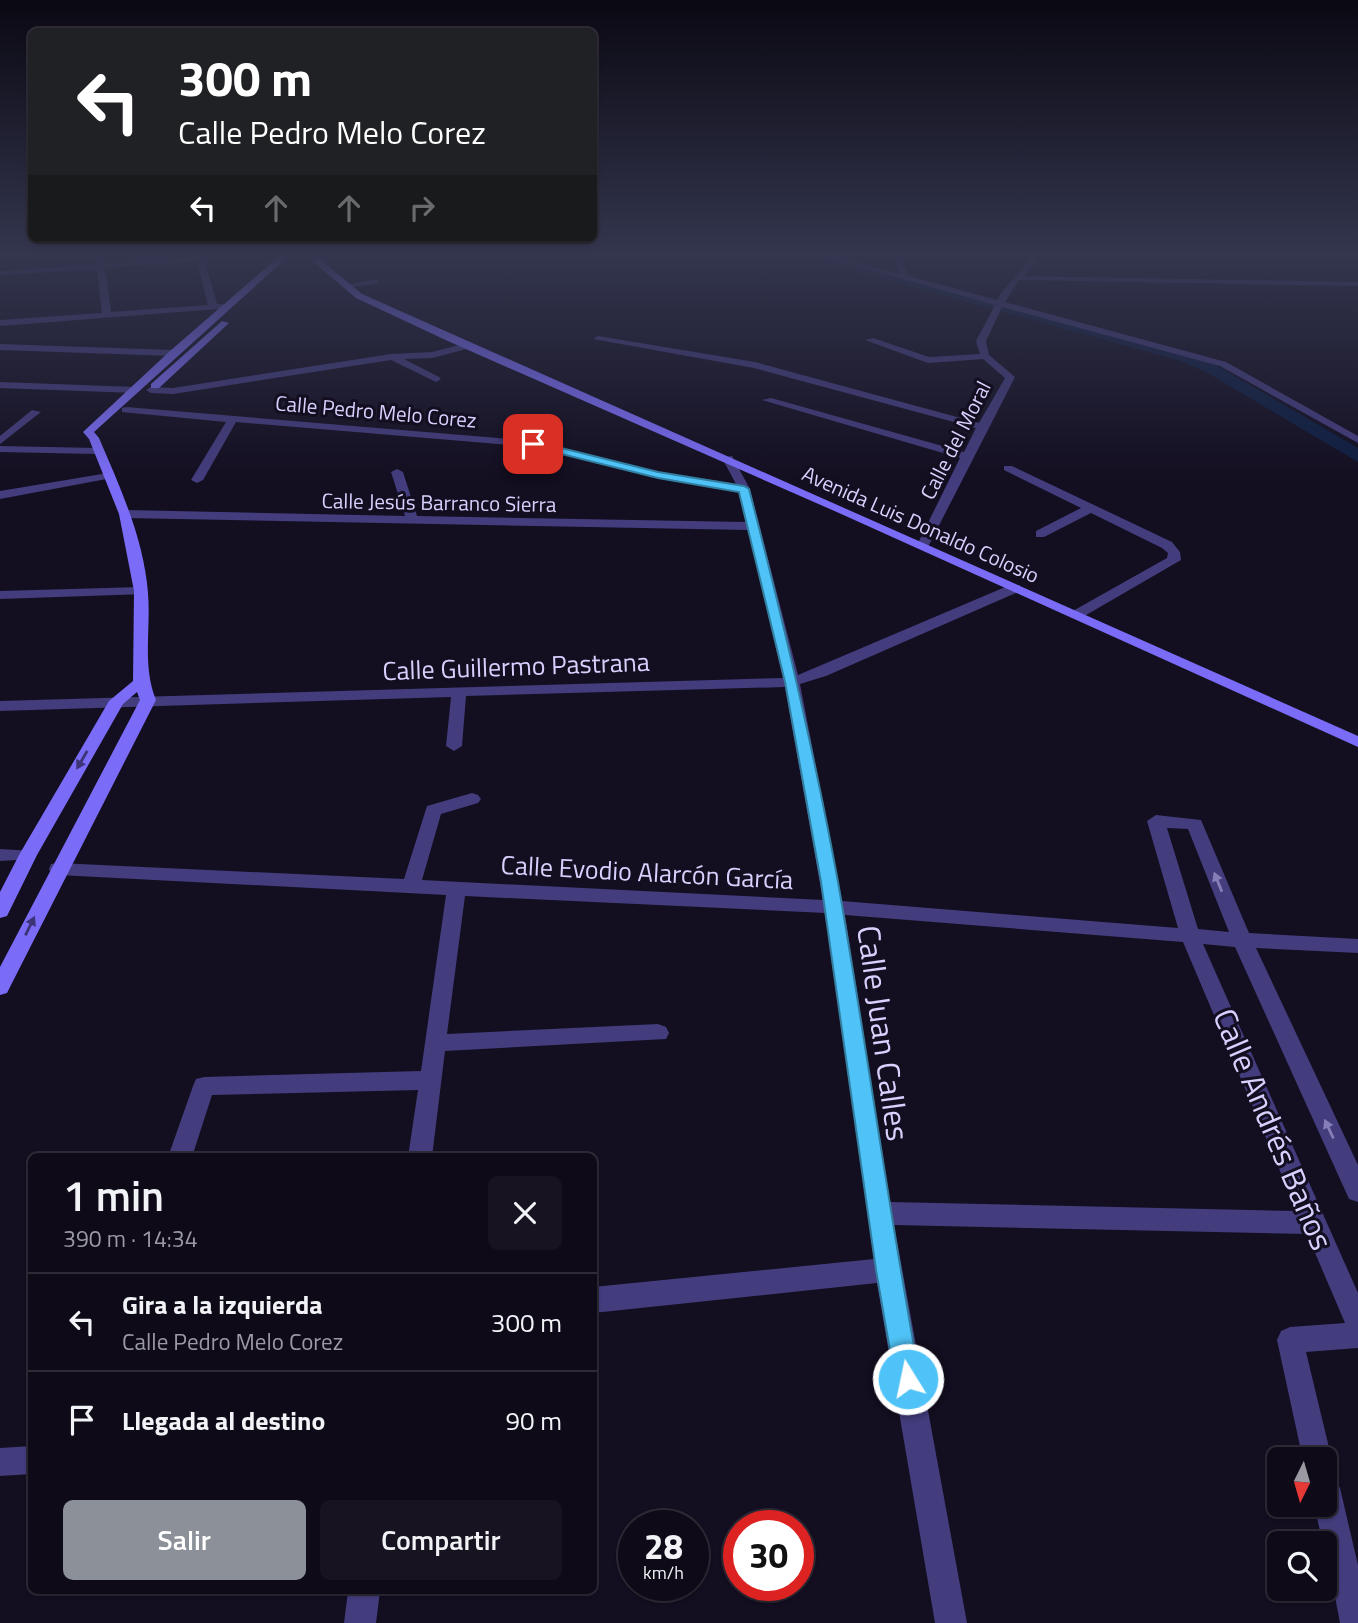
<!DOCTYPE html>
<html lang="es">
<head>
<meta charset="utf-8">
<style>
  :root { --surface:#0e0a18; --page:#171321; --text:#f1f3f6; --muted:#9b9aa2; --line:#2e2b37; --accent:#8c9099 }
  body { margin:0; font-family:"Titillium Web",sans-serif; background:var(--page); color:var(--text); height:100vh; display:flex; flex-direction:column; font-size:26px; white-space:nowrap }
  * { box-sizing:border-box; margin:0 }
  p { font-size:23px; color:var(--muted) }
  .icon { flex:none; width:38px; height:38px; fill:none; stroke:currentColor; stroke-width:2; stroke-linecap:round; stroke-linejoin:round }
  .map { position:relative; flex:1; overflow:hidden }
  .sheet { position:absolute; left:28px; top:1153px; width:569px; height:441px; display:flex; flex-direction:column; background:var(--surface); border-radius:10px; box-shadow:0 2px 5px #0004,0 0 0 2px var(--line) }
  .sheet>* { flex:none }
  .banner { position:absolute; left:28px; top:28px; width:569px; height:214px; border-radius:10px; box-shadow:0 2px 5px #0004,0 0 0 2px var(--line); background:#202124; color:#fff; overflow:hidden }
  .needle { width:46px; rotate:185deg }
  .buttons { position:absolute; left:1267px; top:1447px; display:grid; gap:14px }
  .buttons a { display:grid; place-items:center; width:70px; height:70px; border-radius:10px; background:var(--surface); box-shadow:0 2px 5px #0004,0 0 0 2px var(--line); font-size:35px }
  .speed { position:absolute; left:618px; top:1510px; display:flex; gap:14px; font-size:35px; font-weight:700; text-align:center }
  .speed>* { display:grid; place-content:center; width:91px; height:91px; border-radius:50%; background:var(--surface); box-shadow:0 2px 5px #0004,0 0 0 2px var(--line); line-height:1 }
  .speed small { font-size:18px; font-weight:400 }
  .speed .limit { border:10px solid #d22; background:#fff; color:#111 }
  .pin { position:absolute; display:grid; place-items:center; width:60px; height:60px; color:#fff; margin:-30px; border-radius:14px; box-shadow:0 4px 10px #0006 }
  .me { position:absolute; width:77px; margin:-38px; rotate:350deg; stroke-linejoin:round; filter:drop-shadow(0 0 5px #0008) }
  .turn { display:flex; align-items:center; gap:24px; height:147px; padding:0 35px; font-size:32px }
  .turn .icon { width:91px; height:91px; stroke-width:2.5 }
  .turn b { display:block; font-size:49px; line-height:60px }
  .lanes { display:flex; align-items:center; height:66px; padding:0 35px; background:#0003; justify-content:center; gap:35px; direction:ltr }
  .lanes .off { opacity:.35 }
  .round { display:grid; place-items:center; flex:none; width:74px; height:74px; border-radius:10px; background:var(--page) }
  .headline { display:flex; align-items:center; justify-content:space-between; height:119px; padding:0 35px }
  h1 { font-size:42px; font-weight:600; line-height:52px }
  .action { display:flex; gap:14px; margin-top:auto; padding:14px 35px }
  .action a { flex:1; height:80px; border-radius:10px; background:var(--accent); color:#fff; font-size:28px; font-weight:600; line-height:80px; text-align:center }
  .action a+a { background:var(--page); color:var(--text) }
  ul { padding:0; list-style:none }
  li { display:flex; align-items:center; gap:21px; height:98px; padding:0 35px; border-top:2px solid var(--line) }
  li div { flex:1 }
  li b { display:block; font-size:26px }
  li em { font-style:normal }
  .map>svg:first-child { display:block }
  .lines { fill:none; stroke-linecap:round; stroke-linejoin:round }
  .canal { fill:#0e1d40; fill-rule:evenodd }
  .street { fill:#433c7d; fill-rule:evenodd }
  .secondary { fill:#7a6cf7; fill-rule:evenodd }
  .oneway { fill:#3c3476 }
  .oneway2 { fill:#867fb7 }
  .route { fill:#4fc3f7; stroke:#337fa1; stroke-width:2 }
  .labels { text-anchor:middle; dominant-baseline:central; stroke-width:6; stroke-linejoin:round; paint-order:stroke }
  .far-street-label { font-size:21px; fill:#d8d0fd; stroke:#130e20 }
  .street-label { font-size:26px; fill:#d8d0fd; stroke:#130e20 }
  .near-street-label { font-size:32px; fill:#d8d0fd; stroke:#130e20 }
</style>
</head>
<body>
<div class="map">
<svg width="1358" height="1623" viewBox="0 0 1358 1623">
  <rect width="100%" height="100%" fill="#130e20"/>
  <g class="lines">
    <path class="canal" d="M790,253H812L1193,355L1216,365L1358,448V462L1204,371L1181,361Z"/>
    <g class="street">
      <path d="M195,253H203L204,256L288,253L205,261L217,304H230V308L0,326V320L102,313L97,269L0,275V271L96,264L95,256L99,254L103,256L104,263L196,257ZM197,261L208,305L111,312L105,268Z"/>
      <path d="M810,253H823L900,274L891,253H899L909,276L997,300C1006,283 1025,271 1031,253H1039L1036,262L1024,276L1358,282V286L1019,280L1005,302L1226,362L1358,436V443L1220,366L1002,307L986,341L989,355L1015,377L929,545L928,548H918L917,545L960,458L762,400L771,398L964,452L976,428L754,368L593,339L598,336L755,362L979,423L1005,378L983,359L928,363L865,340L873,338L929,357L980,354L976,341L995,305Z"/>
      <path d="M377,279L380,283L345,288L341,286Z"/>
      <path d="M467,343L472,346L470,348L432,358L404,359L439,377L441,379L436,382L391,360L173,394L151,393L146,390L151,387L173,388L391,354L432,352Z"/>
      <path d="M0,344L173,350L178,353L173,356L0,350Z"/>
      <path d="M0,382L136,387L141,390L136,393L0,388Z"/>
      <path d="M126,407L533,441L658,472L736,484L722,458L732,456L750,489L798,675L1010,585H1020V591L826,676L800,684L842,901L1178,928L1147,821L1156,815L1201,820L1249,933L1358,939V953L1256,948L1358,1165V1202L1349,1199L1235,947L1203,944L1358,1293V1348L1306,1352L1332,1460L1328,1470L1325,1472V1460H1303L1277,1340L1281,1331L1290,1327L1345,1323L1307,1234L894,1225L967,1623H935L877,1283L593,1313V1287L874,1259L825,913L465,896L447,1034L658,1024L666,1027L669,1033L666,1039L445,1051L432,1157H408L418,1090L212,1095L192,1157H168L193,1086L196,1079L204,1077L421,1071L446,895L58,875L51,874L49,869L51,864L58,863L404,879L427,806L472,793L478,795L481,799L478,803L441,814L422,880L823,900L785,687L466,696L462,746L454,751L446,746L451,697L0,711V701L783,678L748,530L125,518L119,514L125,510L405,516L391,472L397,469L403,472L417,516L746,522L739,492L658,478L533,447L236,422L203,480L197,483L191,480L226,422L122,412V408ZM1167,828L1188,829L1229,932L1198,929ZM845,915L1183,942L1297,1211L890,1202Z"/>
      <path d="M32,410L41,412L0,444V436Z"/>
      <path d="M0,446L97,448L103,451L97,454L0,452Z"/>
      <path d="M1004,466H1012L1172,542L1180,552L1181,560L1081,618H1071V612L1167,558L1168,553L1162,548L1091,513L1044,537H1036V531L1081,508L1004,470Z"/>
      <path d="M108,473L114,476L112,478L0,499V491Z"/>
      <path d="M141,587L148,591L146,594L0,599V591Z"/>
      <path d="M0,849L34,851L37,855L34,859L0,861Z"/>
      <path d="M32,1446V1474L0,1476V1448Z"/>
      <path d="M1325,1473L1335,1478L1340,1488L1358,1565V1623H1340L1325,1544H1323L1314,1505H1325Z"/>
      <path d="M348,1591H380L376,1623H344Z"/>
    </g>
    <g class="secondary">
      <path d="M283,253H292L94,432L99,438C120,487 144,539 148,593C151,629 142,666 156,700L10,987L7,993L0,995V967L140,700L137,692L123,704L37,855L7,916L0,918V892L19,855L109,701L133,681L134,591L119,514L89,439L83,432L170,351Z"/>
      <path d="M303,253H312L362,294L1358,736V747L839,513L450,342L356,298Z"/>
      <path d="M222,321L229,323L159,388H151V384Z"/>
    </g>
  </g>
  <defs><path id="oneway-solid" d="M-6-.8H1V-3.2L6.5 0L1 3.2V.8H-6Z" transform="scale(1.75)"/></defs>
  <g class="oneway">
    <use href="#oneway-solid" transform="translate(82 760) rotate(120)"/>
    <use href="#oneway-solid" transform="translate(30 926) rotate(-64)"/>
  </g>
  <g class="oneway2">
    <use href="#oneway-solid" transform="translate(1218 882) rotate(-112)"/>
    <use href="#oneway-solid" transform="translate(1329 1129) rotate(-115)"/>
  </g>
  <linearGradient id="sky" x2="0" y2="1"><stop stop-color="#0a0812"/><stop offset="0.53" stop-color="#33364e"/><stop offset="1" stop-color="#33364e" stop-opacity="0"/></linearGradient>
  <rect width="1358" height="480" fill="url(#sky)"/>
  <path class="route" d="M533,441L658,472L744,486L749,489C783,620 814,750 838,882C867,1047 889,1214 920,1379L916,1388L908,1392L899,1388L895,1379L876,1270L821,882L785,682L739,492L658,478L529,446L528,444Z"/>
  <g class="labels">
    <g class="far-street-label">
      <text transform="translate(376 411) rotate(5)">Calle Pedro Melo Corez</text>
      <text transform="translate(955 440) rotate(-63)">Calle del Moral</text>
      <text transform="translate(439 502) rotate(1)">Calle Jesús Barranco Sierra</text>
      <text transform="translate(921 524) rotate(24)">Avenida Luis Donaldo Colosio</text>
    </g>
    <g class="street-label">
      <text transform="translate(516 666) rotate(-2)">Calle Guillermo Pastrana</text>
      <text transform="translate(647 872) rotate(3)">Calle Evodio Alarcón García</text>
    </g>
    <g class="near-street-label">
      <text transform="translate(884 1033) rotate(82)">Calle Juan Calles</text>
      <text transform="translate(1274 1129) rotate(67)">Calle Andrés Baños</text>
    </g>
  </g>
</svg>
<div class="buttons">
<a><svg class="needle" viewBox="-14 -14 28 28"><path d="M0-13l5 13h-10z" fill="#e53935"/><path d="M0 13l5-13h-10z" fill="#9b9aa2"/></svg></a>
<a><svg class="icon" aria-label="search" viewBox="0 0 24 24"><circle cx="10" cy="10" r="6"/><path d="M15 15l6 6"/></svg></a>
</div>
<div class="speed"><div>28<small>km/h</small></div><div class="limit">30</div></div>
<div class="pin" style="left:533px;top:444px;background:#d93025"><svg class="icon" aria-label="arrive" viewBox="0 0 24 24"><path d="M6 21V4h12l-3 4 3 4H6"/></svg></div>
<svg class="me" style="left:908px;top:1379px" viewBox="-20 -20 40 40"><circle r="17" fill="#4fc3f7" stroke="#fff" stroke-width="3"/><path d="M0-11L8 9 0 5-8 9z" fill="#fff"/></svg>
<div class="banner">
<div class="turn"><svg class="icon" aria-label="left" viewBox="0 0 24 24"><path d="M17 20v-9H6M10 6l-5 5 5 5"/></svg><div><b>300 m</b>Calle Pedro Melo Corez</div></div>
<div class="lanes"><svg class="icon" aria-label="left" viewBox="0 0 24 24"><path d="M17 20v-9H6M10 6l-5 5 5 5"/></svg><svg class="icon off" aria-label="ahead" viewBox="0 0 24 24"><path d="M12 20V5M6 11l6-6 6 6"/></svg><svg class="icon off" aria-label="ahead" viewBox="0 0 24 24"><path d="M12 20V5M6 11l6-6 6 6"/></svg><svg class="icon off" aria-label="right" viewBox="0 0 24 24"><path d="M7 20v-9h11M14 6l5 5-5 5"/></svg></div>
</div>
<section class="sheet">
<div class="headline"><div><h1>1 min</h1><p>390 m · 14:34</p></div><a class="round"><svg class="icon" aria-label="close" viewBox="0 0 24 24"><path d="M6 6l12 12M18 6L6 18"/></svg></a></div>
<ul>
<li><svg class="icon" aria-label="left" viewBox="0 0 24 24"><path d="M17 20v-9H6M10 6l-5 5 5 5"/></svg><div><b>Gira a la izquierda</b><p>Calle Pedro Melo Corez</p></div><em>300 m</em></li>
<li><svg class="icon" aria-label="arrive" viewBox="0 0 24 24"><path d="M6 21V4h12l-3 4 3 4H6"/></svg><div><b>Llegada al destino</b></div><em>90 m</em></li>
</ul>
<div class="action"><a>Salir</a><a>Compartir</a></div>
</section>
</div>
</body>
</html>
